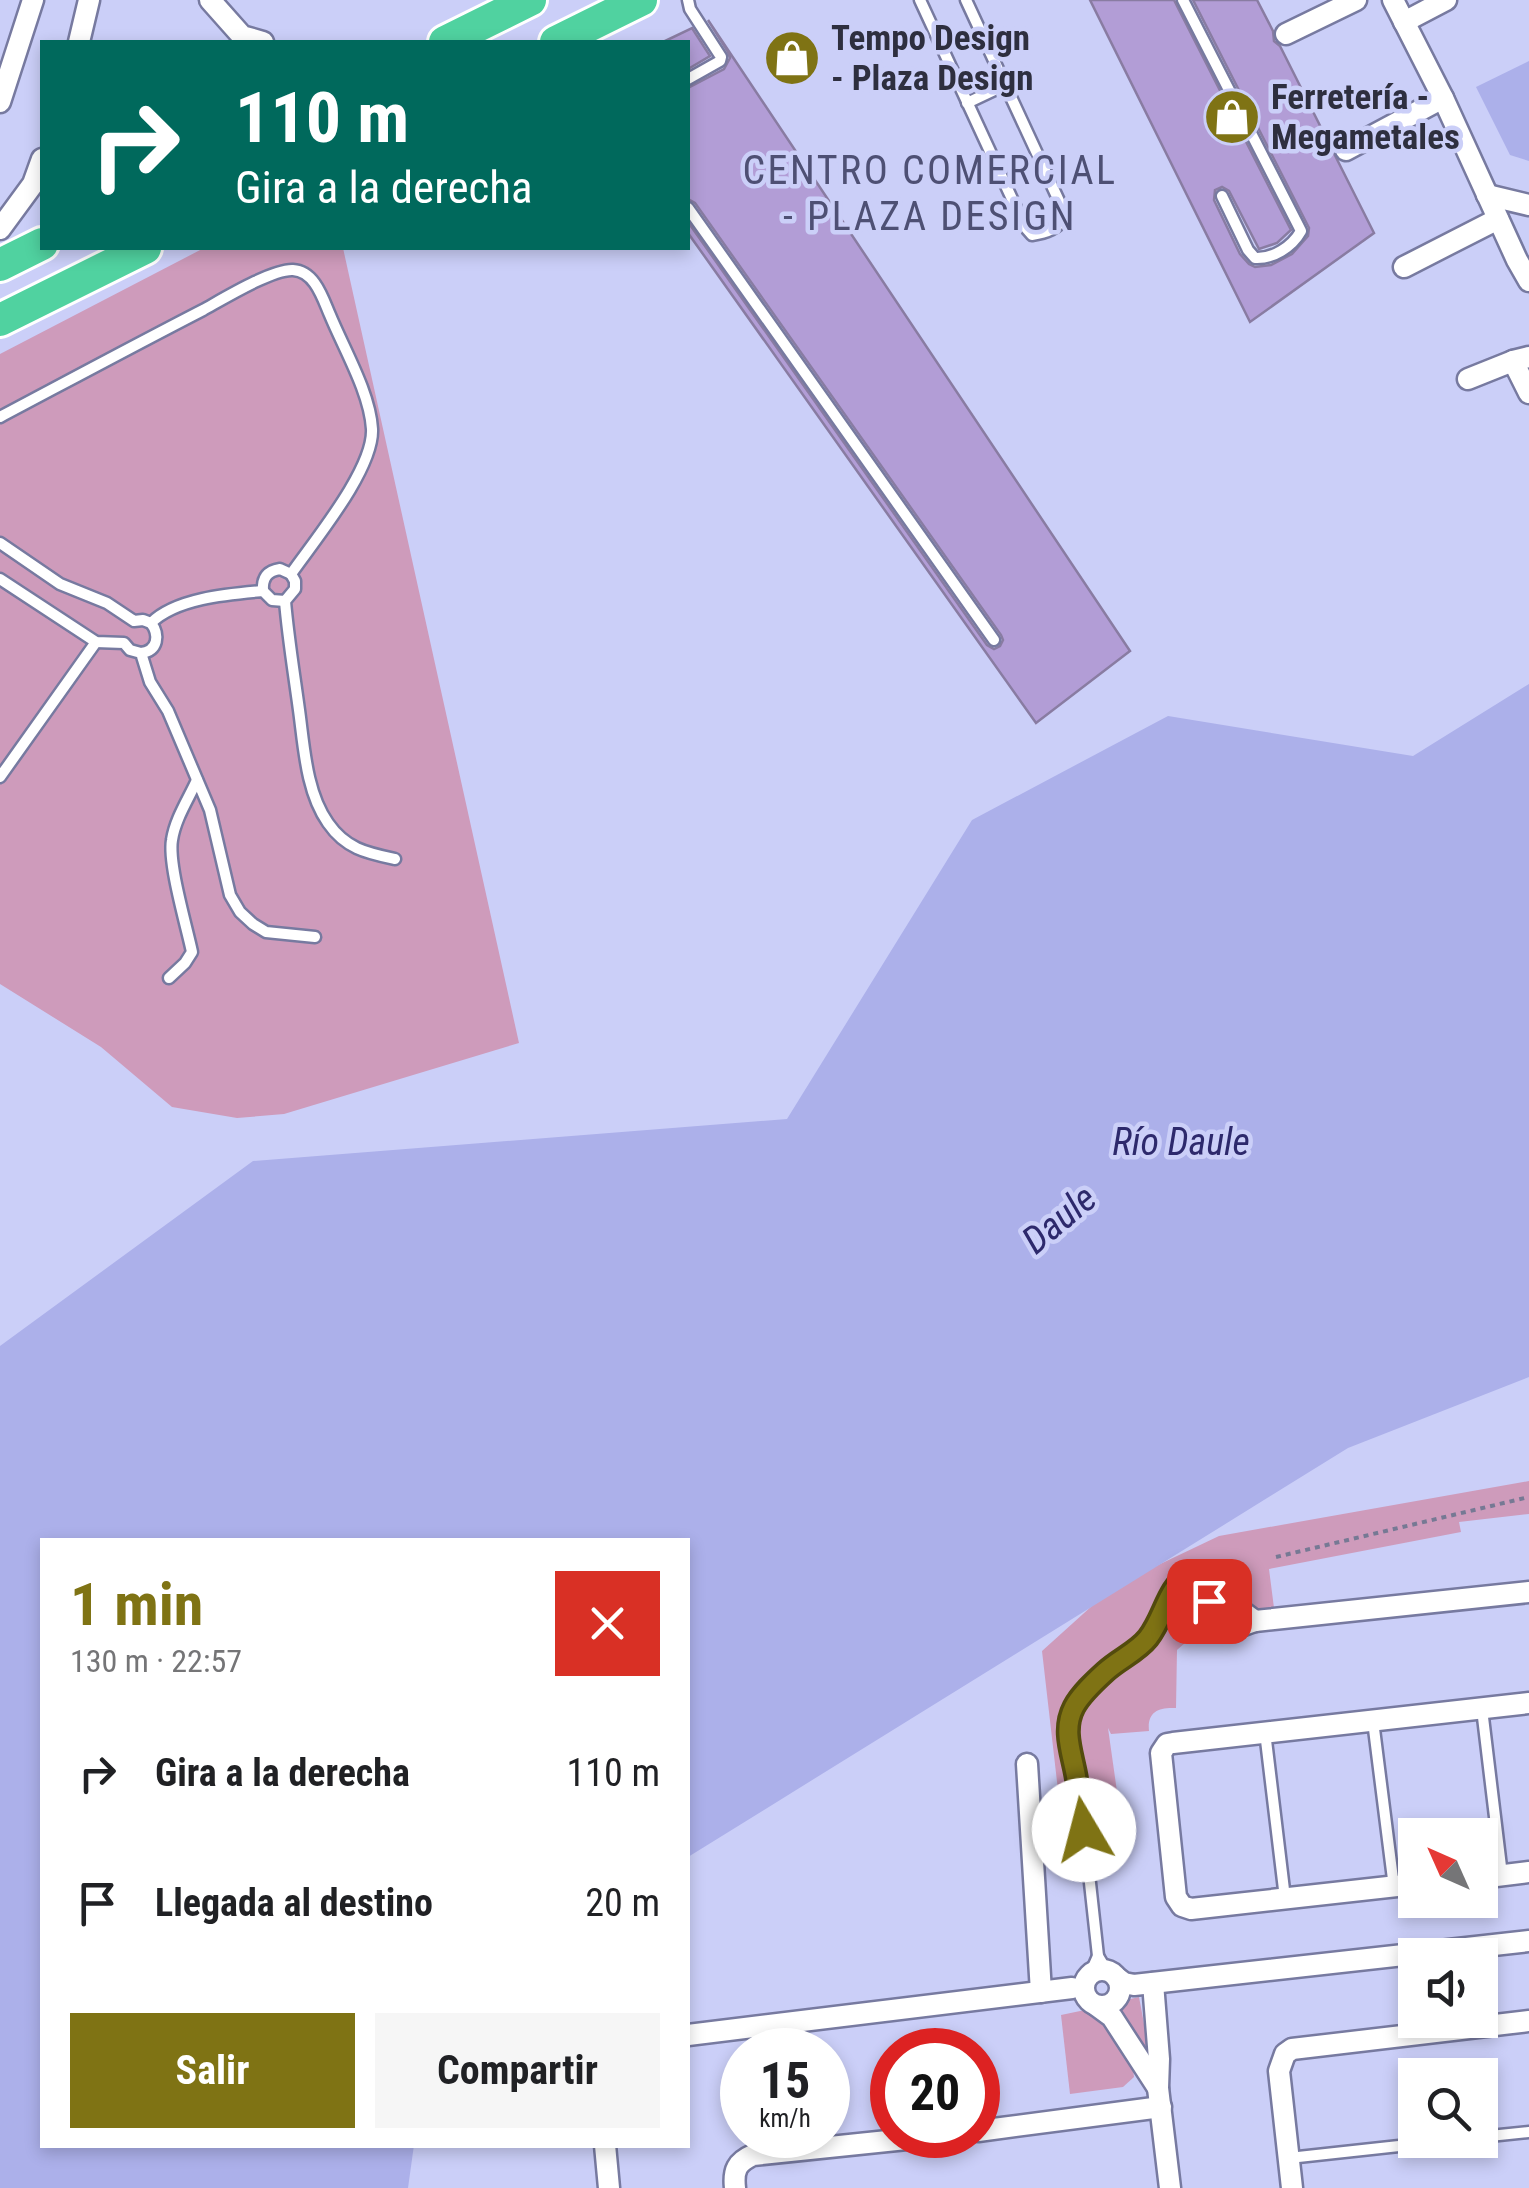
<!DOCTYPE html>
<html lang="es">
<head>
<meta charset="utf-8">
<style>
  :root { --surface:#fff; --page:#f6f6f6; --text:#202124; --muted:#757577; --accent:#7f7314 }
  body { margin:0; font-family:"Roboto Condensed",sans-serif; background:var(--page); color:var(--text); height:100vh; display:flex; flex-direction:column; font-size:38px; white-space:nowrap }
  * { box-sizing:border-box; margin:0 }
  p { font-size:32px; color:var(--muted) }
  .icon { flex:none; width:55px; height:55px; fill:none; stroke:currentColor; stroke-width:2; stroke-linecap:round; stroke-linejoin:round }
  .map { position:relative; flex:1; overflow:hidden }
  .panel { position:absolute; left:40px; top:1538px; width:650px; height:610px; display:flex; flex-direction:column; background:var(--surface); border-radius:0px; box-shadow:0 5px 15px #0003 }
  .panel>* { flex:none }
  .banner { position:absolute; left:40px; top:40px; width:650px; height:210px; border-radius:0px; box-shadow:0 5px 15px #0003; background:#00695c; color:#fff; overflow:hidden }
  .needle { width:65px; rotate:315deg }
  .tools { position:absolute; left:1398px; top:1818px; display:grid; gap:20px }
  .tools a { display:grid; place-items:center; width:100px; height:100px; border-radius:0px; background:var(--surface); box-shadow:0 5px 15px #0003; font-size:50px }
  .speed { position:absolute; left:720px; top:2028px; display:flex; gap:20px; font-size:50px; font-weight:700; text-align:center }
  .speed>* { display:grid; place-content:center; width:130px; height:130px; border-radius:50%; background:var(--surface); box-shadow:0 5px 15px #0003; line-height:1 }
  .speed small { font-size:25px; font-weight:400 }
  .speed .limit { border:15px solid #d22; background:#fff; color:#111 }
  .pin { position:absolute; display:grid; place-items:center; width:85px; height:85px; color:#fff; margin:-42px; border-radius:20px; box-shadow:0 5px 15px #0006 }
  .me { position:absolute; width:110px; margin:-55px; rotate:352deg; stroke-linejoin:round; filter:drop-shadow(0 0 8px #0008) }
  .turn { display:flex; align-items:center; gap:35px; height:210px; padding:0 30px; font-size:45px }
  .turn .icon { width:130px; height:130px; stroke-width:2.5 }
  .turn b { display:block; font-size:70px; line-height:85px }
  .round { display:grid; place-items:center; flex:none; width:105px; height:105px; border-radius:0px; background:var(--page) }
  .head { display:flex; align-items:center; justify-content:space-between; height:170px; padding:0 30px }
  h1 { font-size:60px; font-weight:700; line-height:75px; color:var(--accent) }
  .button { display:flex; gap:20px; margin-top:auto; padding:20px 30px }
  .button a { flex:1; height:115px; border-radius:0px; background:var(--accent); color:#fff; font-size:40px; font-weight:700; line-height:115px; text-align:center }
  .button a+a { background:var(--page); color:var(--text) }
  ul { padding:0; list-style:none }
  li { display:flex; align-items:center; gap:30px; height:130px; padding:0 30px }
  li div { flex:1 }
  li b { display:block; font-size:38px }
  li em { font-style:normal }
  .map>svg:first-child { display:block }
  .green { fill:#ce9bbb }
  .water { fill:#acb0ea }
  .building { fill:#b29dd6; stroke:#897ca2; stroke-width:2.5 }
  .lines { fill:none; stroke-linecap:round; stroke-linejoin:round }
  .service-casing { stroke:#777aa0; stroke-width:15 }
  .minor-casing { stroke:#777aa0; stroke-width:25 }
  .trunk-casing { stroke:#fff; stroke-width:38 }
  .path { stroke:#767994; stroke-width:4; stroke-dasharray:5 5; stroke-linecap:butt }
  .service { stroke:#fff; stroke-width:10 }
  .minor { stroke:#fff; stroke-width:20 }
  .trunk { stroke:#50d2a0; stroke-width:32 }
  .route-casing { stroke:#534b0d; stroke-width:25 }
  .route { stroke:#7f7314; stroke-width:18 }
  .labels { text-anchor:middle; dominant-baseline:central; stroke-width:9; stroke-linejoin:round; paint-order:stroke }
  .poi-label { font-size:35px; font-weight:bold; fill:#2e2f3f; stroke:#cbcff8; text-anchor:start }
  .water-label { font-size:38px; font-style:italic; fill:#2d296c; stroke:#cbcff8 }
  .quarter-label { font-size:40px; letter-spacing:2.5px; fill:#4e5074; stroke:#cbcff8 }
</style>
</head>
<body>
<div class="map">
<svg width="1529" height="2188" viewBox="0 0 1529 2188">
  <rect width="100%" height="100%" fill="#cbcff8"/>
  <g class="green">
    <path d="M204,248H343L519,1043L284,1114L237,1118L172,1107L101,1047L0,984V354Z"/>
    <path d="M1529,1481V1514L1459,1522L1461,1532L1269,1569L1274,1608L1250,1609L1241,1589L1226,1584L1206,1589C1193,1607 1183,1612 1195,1634L1177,1650L1176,1708C1158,1707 1147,1712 1149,1731L1111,1734L1108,1728L1126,1855C1103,1845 1086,1844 1066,1860L1042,1651L1114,1586L1219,1536Z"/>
    <path d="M1139,1997L1150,2056L1120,2008L1126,2000Z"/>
    <path d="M1085,2010L1099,2019L1133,2068L1134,2077L1123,2087L1070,2094L1061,2015Z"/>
  </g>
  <g class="water">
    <path d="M1529,61V161L1510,155L1476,87Z"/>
    <path d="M1529,684V1377L1348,1448L688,1857V1540H42V2145H414L408,2188H0V1346L253,1161L787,1119L972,820L1168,716L1413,756Z"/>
  </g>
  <g class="building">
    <path d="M1090,0H1174L1291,230L1277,243L1259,249L1229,191L1222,187L1215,190L1214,200L1240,254L1249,264L1255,267L1271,265L1292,254L1308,236L1309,228L1193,0H1257L1273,31L1274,41L1280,46L1374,233L1250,322Z"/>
    <path d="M708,20L1130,651L1036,723L688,233V222L987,645L994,649L1000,646L1003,640L1001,635L695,203L688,199V88L724,69L730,58L728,52Z"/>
    <path d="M692,28L710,56L688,69V42H663Z"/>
  </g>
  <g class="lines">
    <g class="service-casing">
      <g id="service">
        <path d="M920,0L1025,227L1032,235C1046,233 1058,229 1066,216L966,0"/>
        <path d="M1183,0L1298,225L1301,231C1292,247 1273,259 1255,258L1248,250L1222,196"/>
        <path d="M688,79L720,61L721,57L690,9L688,0"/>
        <path d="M967,103L1005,85"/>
        <path d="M688,208L994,640"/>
        <path d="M0,417C68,381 135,345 203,310C223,299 272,269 293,270C315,271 323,299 330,315C344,349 370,393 372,429C374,469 314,541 291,574"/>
        <path d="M0,543L60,584L107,603L134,621L143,620L151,623C176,598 229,594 263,591L272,600L285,601"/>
        <path d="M291,574L295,581V589L285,601C288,637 294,673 299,710C304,746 306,792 328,823C346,849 367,853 395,859"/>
        <path d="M0,579L96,642L124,643L130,650L141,653L150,682L168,711L210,810L230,895L240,912L253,924L266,932L315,937"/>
        <path d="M263,591C262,578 267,571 280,569L291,574"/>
        <path d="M141,653C158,651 160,635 151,623"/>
        <path d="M0,777L96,642"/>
        <path d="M169,978L185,963L192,952C186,924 168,864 172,840C175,819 189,798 197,780"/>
        <path d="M1482,1709L1502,1875"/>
        <path d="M1373,1721L1394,1887"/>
        <path d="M1265,1732L1285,1898"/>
        <path d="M1098,1956L1082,1810L1067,1732C1071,1701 1096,1677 1121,1659C1130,1654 1139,1649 1146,1641C1162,1621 1169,1568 1201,1574L1208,1583L1214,1599"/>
        <path d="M1090,1974L1098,1956L1107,1971"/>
        <path d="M1480,2137L1529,2132"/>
        <path d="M1289,2158L1454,2140"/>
      </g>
    </g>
    <g class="minor-casing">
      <g id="minor">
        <path d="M210,0L242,36L263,42"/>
        <path d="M1393,0L1443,98L1517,260L1529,281"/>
        <path d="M1404,22L1446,0"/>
        <path d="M1286,34L1356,0"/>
        <path d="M79,42L89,0"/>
        <path d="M0,102L33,0"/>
        <path d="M1346,150L1443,98"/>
        <path d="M1487,195L1529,205"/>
        <path d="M0,229L33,184L42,159"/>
        <path d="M1404,267L1498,219"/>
        <path d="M1513,361L1529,393"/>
        <path d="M1468,379L1513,361L1529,357"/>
        <path d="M1219,1598L1228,1601L1255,1621C1244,1624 1227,1633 1215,1631C1195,1628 1197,1603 1219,1598Z"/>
        <path d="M1255,1621L1529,1592"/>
        <path d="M1027,1764L1041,1992"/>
        <path d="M1480,1878L1529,1872"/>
        <path d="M1415,1884L1191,1909L1182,1906L1176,1897L1161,1753L1167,1744L1173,1743L1529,1703"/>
        <circle cx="1102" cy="1988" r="18"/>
        <path d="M1116,1977L1124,1983L1134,1985L1529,1941"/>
        <path d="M1153,1983L1159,2059L1158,2088L1170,2188"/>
        <path d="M1097,2006L1112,2017L1158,2088"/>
        <path d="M688,2035L1072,1988"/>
        <path d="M978,2131L1161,2107"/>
        <path d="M605,2145L609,2188"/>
        <path d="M735,2188C733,2170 737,2162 753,2155L945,2135"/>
        <path d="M1292,2188L1279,2071L1285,2054L1292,2049L1529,2021"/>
      </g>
    </g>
    <g class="trunk-casing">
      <g id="trunk">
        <path d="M445,42L530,0"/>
        <path d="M556,42L641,0"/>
        <path d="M0,265L42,244"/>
        <path d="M0,320L145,248"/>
      </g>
    </g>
    <path class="path" d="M1276,1557L1529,1497"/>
    <use href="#service" class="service"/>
    <use href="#minor" class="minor"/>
    <use href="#trunk" class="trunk"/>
  </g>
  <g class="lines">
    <g class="route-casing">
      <path id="route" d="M1084,1830C1082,1812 1079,1794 1076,1776C1072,1753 1062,1730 1074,1707C1081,1694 1094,1682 1105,1672C1119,1659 1137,1652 1148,1638C1165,1616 1166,1589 1190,1573L1201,1574L1208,1583L1214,1599L1209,1601"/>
    </g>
    <use href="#route" class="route"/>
  </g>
  <defs>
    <g id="shop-disc" transform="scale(2.875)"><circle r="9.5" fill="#7f7314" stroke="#cbcff8"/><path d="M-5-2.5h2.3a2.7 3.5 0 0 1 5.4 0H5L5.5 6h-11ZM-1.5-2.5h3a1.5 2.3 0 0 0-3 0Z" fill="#fff"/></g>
  </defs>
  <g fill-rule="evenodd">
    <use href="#shop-disc" x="792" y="58"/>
    <use href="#shop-disc" x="1232" y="117"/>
  </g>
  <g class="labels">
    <g class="poi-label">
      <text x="831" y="38">Tempo Design<tspan x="831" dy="40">- Plaza Design</tspan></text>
      <text x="1271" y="97">Ferretería -<tspan x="1271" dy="40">Megametales</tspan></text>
    </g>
    <g class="water-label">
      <text x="1181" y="1142">Río Daule</text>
      <text transform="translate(1059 1219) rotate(-40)">Daule</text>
    </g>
    <g class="quarter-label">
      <text x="930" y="170">CENTRO COMERCIAL<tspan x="930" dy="46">- PLAZA DESIGN</tspan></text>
    </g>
  </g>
</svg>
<div class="tools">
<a><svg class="needle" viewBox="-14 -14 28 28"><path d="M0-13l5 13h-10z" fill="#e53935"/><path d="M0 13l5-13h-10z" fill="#757577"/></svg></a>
<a><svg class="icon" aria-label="sound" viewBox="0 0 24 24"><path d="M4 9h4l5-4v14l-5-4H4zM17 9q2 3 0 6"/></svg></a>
<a><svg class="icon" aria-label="search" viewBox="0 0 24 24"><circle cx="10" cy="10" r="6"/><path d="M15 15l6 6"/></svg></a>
</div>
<div class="speed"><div>15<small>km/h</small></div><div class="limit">20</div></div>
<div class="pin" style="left:1209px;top:1601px;background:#d93025"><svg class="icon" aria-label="arrive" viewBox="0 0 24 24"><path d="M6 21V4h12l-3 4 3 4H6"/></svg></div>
<svg class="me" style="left:1084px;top:1830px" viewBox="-20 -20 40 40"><circle r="19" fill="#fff"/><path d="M0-13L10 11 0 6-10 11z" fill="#7f7314"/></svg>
<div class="banner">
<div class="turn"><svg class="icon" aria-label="right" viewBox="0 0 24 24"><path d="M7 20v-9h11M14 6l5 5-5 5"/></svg><div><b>110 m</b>Gira a la derecha</div></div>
</div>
<section class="panel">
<div class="head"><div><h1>1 min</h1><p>130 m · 22:57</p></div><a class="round" style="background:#d93025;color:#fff"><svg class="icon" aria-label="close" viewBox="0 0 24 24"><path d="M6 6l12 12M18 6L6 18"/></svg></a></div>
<ul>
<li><svg class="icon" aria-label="right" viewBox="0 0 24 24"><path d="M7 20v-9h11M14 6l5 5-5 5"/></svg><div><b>Gira a la derecha</b></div><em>110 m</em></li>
<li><svg class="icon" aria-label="arrive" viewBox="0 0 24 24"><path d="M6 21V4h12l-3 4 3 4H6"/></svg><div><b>Llegada al destino</b></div><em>20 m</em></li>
</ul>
<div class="button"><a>Salir</a><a>Compartir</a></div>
</section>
</div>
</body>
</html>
